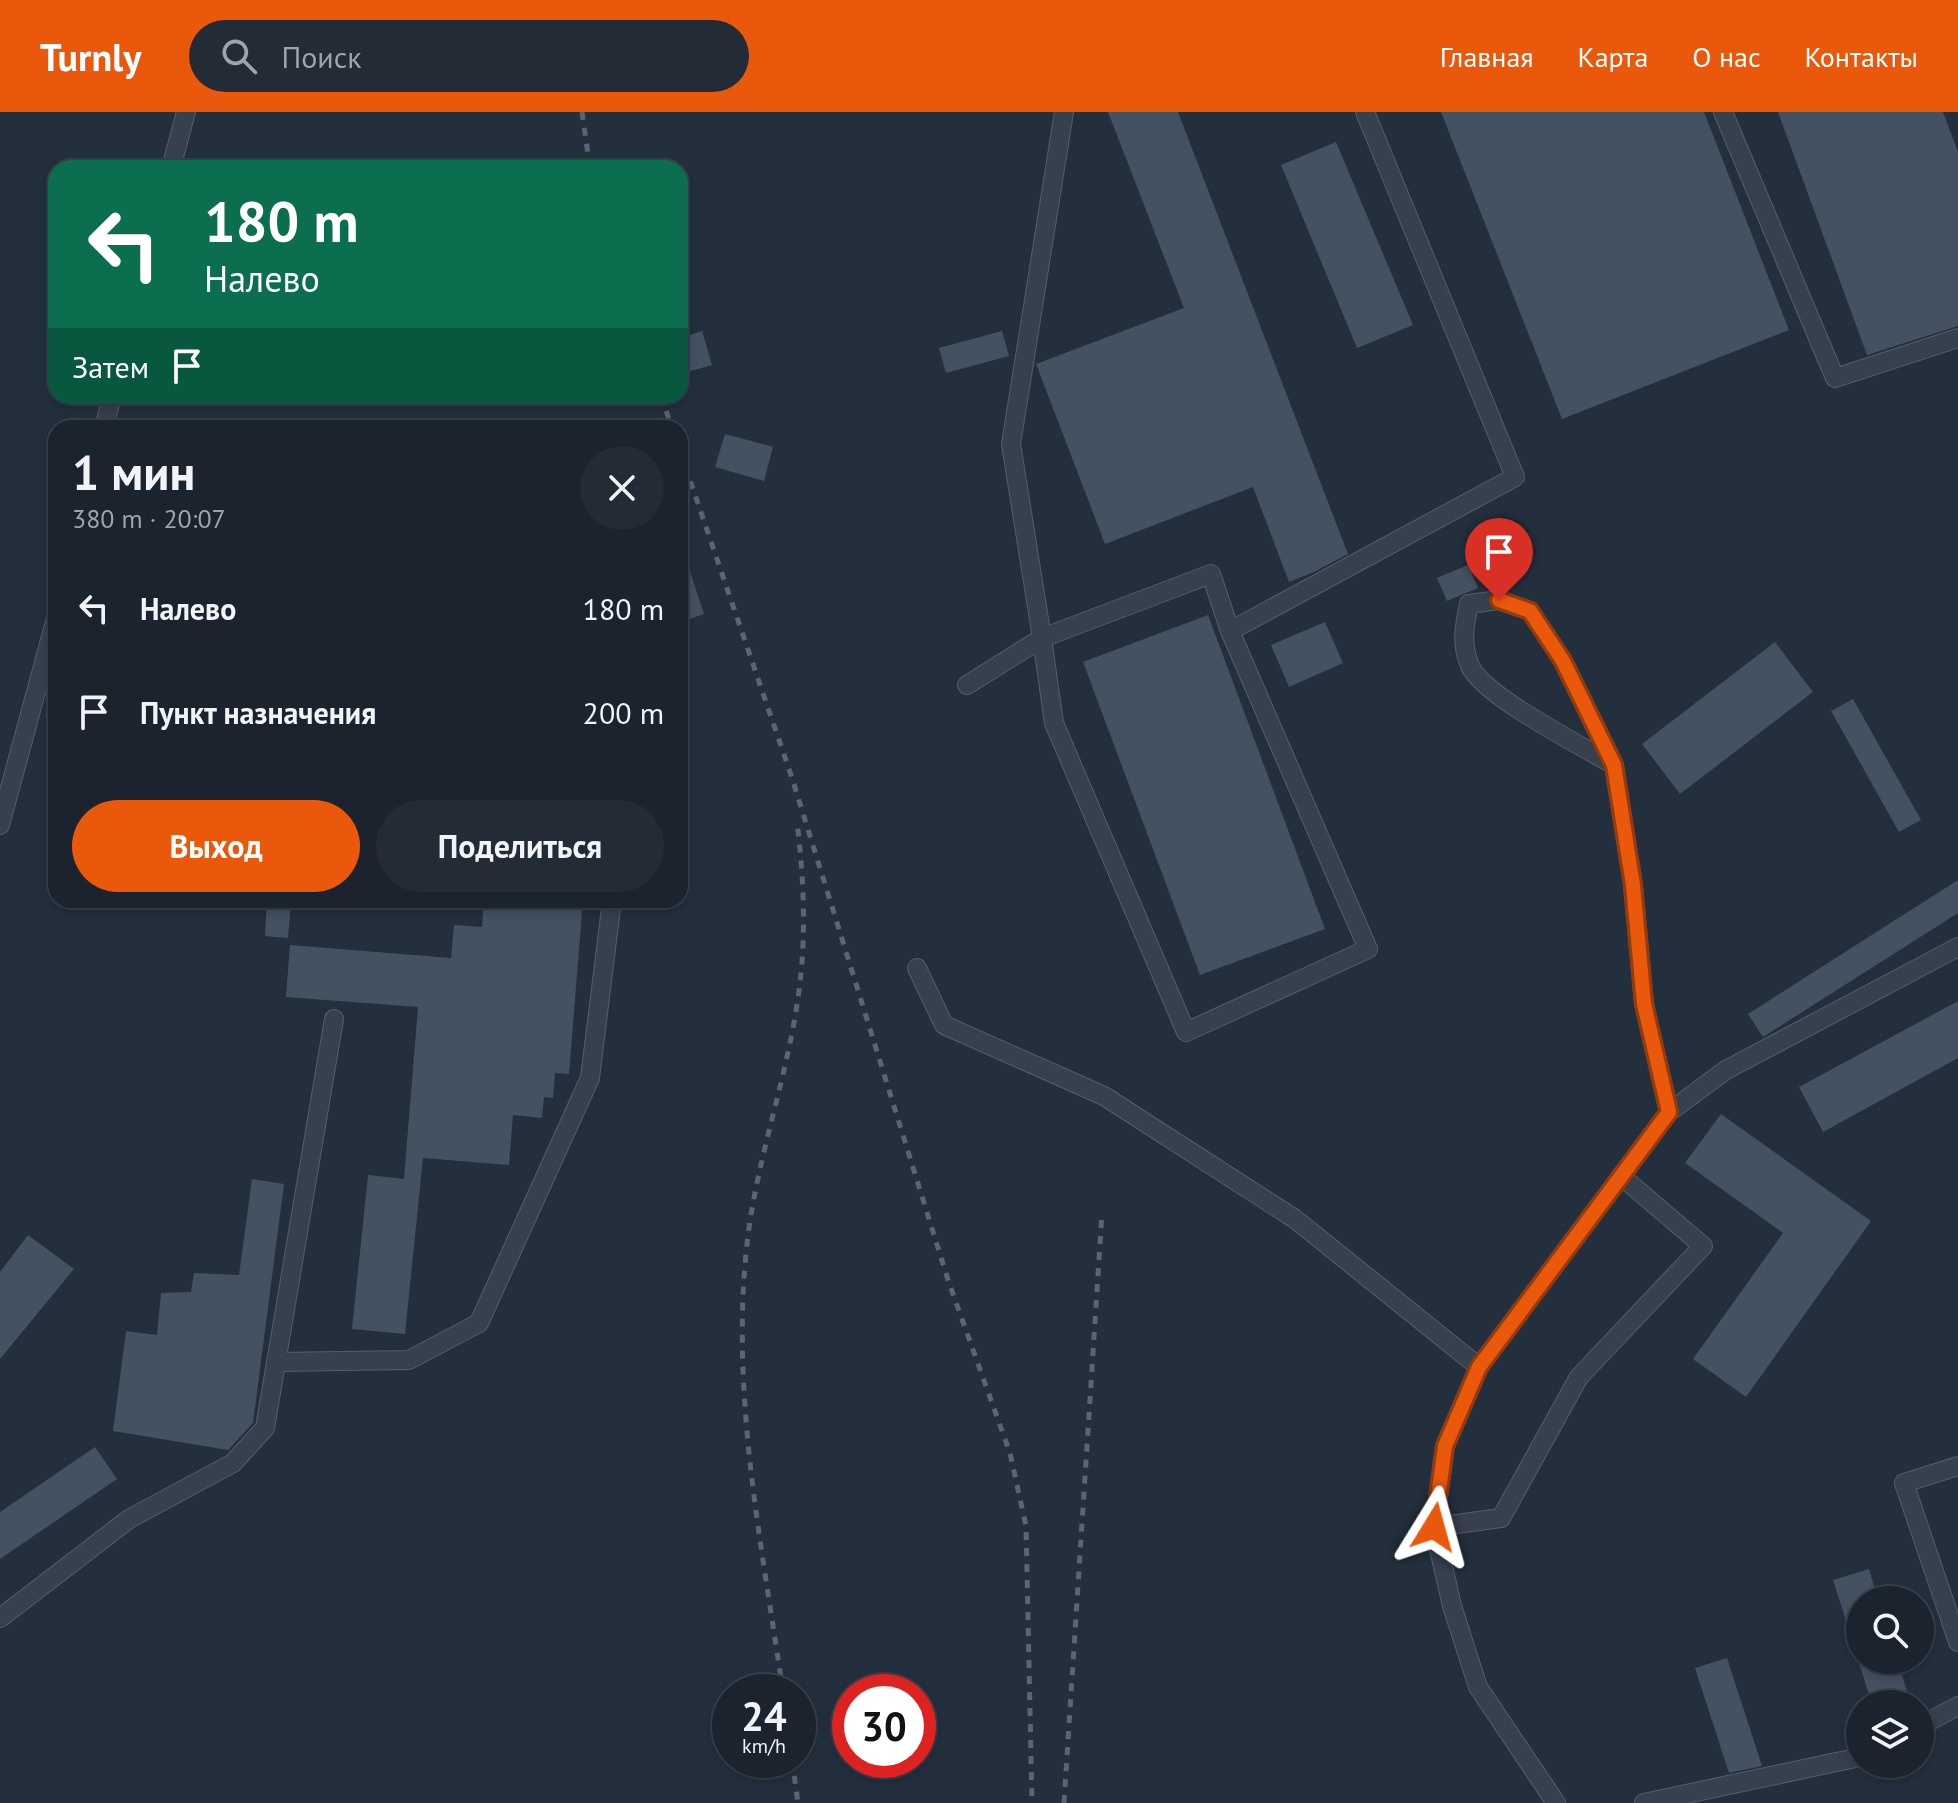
<!DOCTYPE html>
<html lang="ru">
<head>
<meta charset="utf-8">
<style>
  :root { --surface:#1a232e; --page:#232b36; --text:#f1f3f6; --muted:#9fa4aa; --line:#38404a; --accent:#ea580c }
  body { margin:0; font-family:"PT Sans",sans-serif; background:var(--page); color:var(--text); height:100vh; display:flex; flex-direction:column; font-size:30px; white-space:nowrap }
  * { box-sizing:border-box; margin:0 }
  p { font-size:26px; color:var(--muted) }
  .icon { flex:none; width:44px; height:44px; fill:none; stroke:currentColor; stroke-width:2; stroke-linecap:round; stroke-linejoin:round }
  .map { position:relative; flex:1; overflow:hidden }
  .side { position:absolute; left:48px; top:308px; width:640px; height:488px; display:flex; flex-direction:column; background:var(--surface); border-radius:24px; box-shadow:0 4px 12px #0003,0 0 0 2px var(--line) }
  .side>* { flex:none }
  .banner { position:absolute; left:48px; top:48px; width:640px; height:244px; border-radius:24px; box-shadow:0 4px 12px #0003,0 0 0 2px var(--line); background:#0b6e4f; color:#fff; overflow:hidden }
  .buttons { position:absolute; left:1846px; top:1474px; display:grid; gap:16px }
  .buttons a { display:grid; place-items:center; width:88px; height:88px; border-radius:50%; background:var(--surface); box-shadow:0 4px 12px #0003,0 0 0 2px var(--line); font-size:40px }
  .speed { position:absolute; left:712px; top:1562px; display:flex; gap:16px; font-size:40px; font-weight:700; text-align:center }
  .speed>* { display:grid; place-content:center; width:104px; height:104px; border-radius:50%; background:var(--surface); box-shadow:0 4px 12px #0003,0 0 0 2px var(--line); line-height:1 }
  .speed small { font-size:20px; font-weight:400 }
  .speed .limit { border:12px solid #d22; background:#fff; color:#111 }
  .pin { position:absolute; display:grid; place-items:center; width:68px; height:68px; color:#fff; margin:-82px -34px; border-radius:50% 50% 50% 0; rotate:-45deg; box-shadow:0 0 8px #0007 }
  .pin .icon { rotate:45deg }
  .me { position:absolute; width:88px; margin:-44px; rotate:8deg; stroke-linejoin:round; filter:drop-shadow(0 0 6px #0008) }
  .turn { display:flex; align-items:center; gap:28px; height:168px; padding:0 24px; font-size:36px }
  .turn .icon { width:104px; height:104px; stroke-width:2.5 }
  .turn b { display:block; font-size:56px; line-height:68px }
  .then { display:flex; align-items:center; height:76px; padding:0 24px; background:#0003; gap:16px; font-size:30px }
  .round { display:grid; place-items:center; flex:none; width:84px; height:84px; border-radius:42px; background:var(--page) }
  .summary { display:flex; align-items:center; justify-content:space-between; height:136px; padding:0 24px }
  h1 { font-size:48px; font-weight:600; line-height:60px }
  .primary-button { display:flex; gap:16px; margin-top:auto; padding:16px 24px }
  .primary-button a { flex:1; height:92px; border-radius:48px; background:var(--accent); color:#fff; font-size:32px; font-weight:600; line-height:92px; text-align:center }
  .primary-button a+a { background:var(--page); color:var(--text) }
  ul { padding:0; list-style:none }
  li { display:flex; align-items:center; gap:24px; height:104px; padding:0 24px }
  li div { flex:1 }
  li b { display:block; font-size:30px }
  li em { font-style:normal }
  header { display:flex; align-items:center; gap:48px; box-sizing:border-box; height:112px; padding:0 40px; background:var(--accent); color:#fff }
  header strong { font-size:38px }
  nav { display:flex; gap:44px; margin-inline-start:auto; font-size:28px }
  .search { width:560px; height:72px; background:var(--page); display:flex; align-items:center; gap:20px; box-sizing:border-box; padding:0 28px; border-radius:44px; color:var(--muted); font-size:30px }
  .map>svg:first-child { display:block }
  .building { fill:#445161 }
  .lines { fill:none; stroke-linecap:round; stroke-linejoin:round }
  .minor-casing { stroke:#555e6b; stroke-width:20 }
  .minor { stroke:#37404d; stroke-width:18 }
  .rail { stroke:#596574; stroke-width:5; stroke-dasharray:8 8; stroke-linecap:butt }
  .route-casing { stroke:#983908; stroke-width:20 }
  .route { stroke:#ea580c; stroke-width:14 }
</style>
</head>
<body>
<header>
<strong>Turnly</strong>
<div class="search"><svg class="icon" aria-label="search" viewBox="0 0 24 24"><circle cx="10" cy="10" r="6"/><path d="M15 15l6 6"/></svg>Поиск</div>
<nav><a>Главная</a><a>Карта</a><a>О нас</a><a>Контакты</a></nav>
</header>
<div class="map">
<svg width="1958" height="1691" viewBox="0 0 1958 1691">
  <rect width="100%" height="100%" fill="#232f3d"/>
  <g class="building">
    <path d="M1108,0H1178L1348,442L1314,460L1289,470L1253,375L1105,432L1036,252L1184,196Z"/>
    <path d="M1441,0H1704L1789,218L1562,307Z"/>
    <path d="M1778,0H1943L1958,40V214L1867,243Z"/>
    <path d="M1336,30L1413,213L1357,236L1281,53Z"/>
    <path d="M702,219L712,253L680,262V226Z"/>
    <path d="M1002,219L1009,244L946,261L939,236Z"/>
    <path d="M725,322L773,335L764,369L715,355Z"/>
    <path d="M680,438H683L704,502L684,509L680,495Z"/>
    <path d="M1468,453L1478,476L1447,489L1437,466Z"/>
    <path d="M1208,503L1325,817L1200,863L1083,550Z"/>
    <path d="M1325,510L1343,551L1289,575L1271,533Z"/>
    <path d="M1775,530L1813,580L1680,682L1642,632Z"/>
    <path d="M1853,587L1921,708L1899,720L1831,599Z"/>
    <path d="M1958,768V801L1763,925L1748,902Z"/>
    <path d="M267,788L291,789L288,826L265,824Z"/>
    <path d="M484,788H583L569,962L555,961L553,986L544,985L542,1006L513,1003L509,1053L423,1046L405,1222L352,1217L368,1063L404,1067L418,895L286,885L290,833L451,846L454,813L482,815Z"/>
    <path d="M1958,889V946L1823,1020L1799,975Z"/>
    <path d="M1721,1002L1871,1109L1746,1285L1693,1247L1783,1121L1685,1051Z"/>
    <path d="M252,1067L284,1072L253,1311L228,1338L113,1319L126,1219L157,1223L161,1181L191,1180L194,1161L239,1163Z"/>
    <path d="M28,1123L74,1157L0,1247V1160Z"/>
    <path d="M95,1335L117,1367L0,1447V1400Z"/>
    <path d="M1869,1457L1878,1488H1860V1543H1857L1833,1468Z"/>
    <path d="M1727,1546L1762,1654L1729,1661L1695,1556Z"/>
    <path d="M1858,1548H1897L1911,1592H1872Z"/>
  </g>
  <g class="lines">
    <g class="minor-casing">
      <g id="minor">
        <path d="M1723,0L1835,266L1958,226"/>
        <path d="M171,56L186,0"/>
        <path d="M104,316L112,284"/>
        <path d="M1230,519L1368,837L1186,920L1054,611L1042,526L1211,462L1230,519L1515,365L1365,0"/>
        <path d="M967,573L1042,526L1011,332L1064,0"/>
        <path d="M1614,653C1582,634 1483,584 1470,554C1461,532 1464,515 1469,492L1499,488L1530,499L1563,549L1614,653L1633,773L1644,892L1669,1000"/>
        <path d="M0,713L56,506"/>
        <path d="M917,856L944,913L1104,984L1295,1107L1479,1255"/>
        <path d="M276,1250L409,1248L479,1211L590,966L612,788"/>
        <path d="M1958,1354L1904,1371L1958,1530"/>
        <path d="M1434,1415L1501,1406L1579,1265L1703,1134L1621,1064"/>
        <path d="M0,1506L129,1407L233,1351L265,1316L334,907"/>
        <path d="M1920,1614L1958,1594"/>
        <path d="M1556,1691L1478,1575L1452,1494L1434,1415L1445,1334L1479,1255L1669,1000L1726,958L1958,835"/>
        <path d="M1644,1691L1860,1645"/>
      </g>
    </g>
    <use href="#minor" class="minor"/>
    <g class="rail">
      <path d="M582,0L590,56"/>
      <path d="M661,284L672,316"/>
      <path d="M680,339L792,666L948,1168L1010,1341L1026,1414L1032,1691"/>
      <path d="M783,1580C761,1427 728,1271 749,1116C761,1031 793,947 801,861C806,811 803,759 797,710"/>
      <path d="M792,1648L798,1691"/>
      <path d="M1064,1691L1102,1101"/>
    </g>
  </g>
  <g class="lines">
    <g class="route-casing">
      <path id="route" d="M1434,1415L1445,1334L1479,1255L1669,1000L1644,892L1633,773L1614,653L1563,549L1530,499L1499,488"/>
    </g>
    <use href="#route" class="route"/>
  </g>
</svg>
<div class="buttons">
<a><svg class="icon" aria-label="search" viewBox="0 0 24 24"><circle cx="10" cy="10" r="6"/><path d="M15 15l6 6"/></svg></a>
<a><svg class="icon" aria-label="layers" viewBox="0 0 24 24"><path d="M12 4l9 5-9 5-9-5zM3 14l9 5 9-5"/></svg></a>
</div>
<div class="speed"><div>24<small>km/h</small></div><div class="limit">30</div></div>
<div class="pin" style="left:1499px;top:488px;background:#d93025"><svg class="icon" aria-label="arrive" viewBox="0 0 24 24"><path d="M6 21V4h12l-3 4 3 4H6"/></svg></div>
<svg class="me" style="left:1434px;top:1415px" viewBox="-20 -20 40 40"><path d="M0-17L14 15 0 8-14 15z" fill="#ea580c" stroke="#fff" stroke-width="4"/></svg>
<div class="banner">
<div class="turn"><svg class="icon" aria-label="left" viewBox="0 0 24 24"><path d="M17 20v-9H6M10 6l-5 5 5 5"/></svg><div><b>180 m</b>Налево</div></div>
<div class="then">Затем<svg class="icon" aria-label="arrive" viewBox="0 0 24 24"><path d="M6 21V4h12l-3 4 3 4H6"/></svg></div>
</div>
<section class="side">
<div class="summary"><div><h1>1 мин</h1><p>380 m · 20:07</p></div><a class="round"><svg class="icon" aria-label="close" viewBox="0 0 24 24"><path d="M6 6l12 12M18 6L6 18"/></svg></a></div>
<ul>
<li><svg class="icon" aria-label="left" viewBox="0 0 24 24"><path d="M17 20v-9H6M10 6l-5 5 5 5"/></svg><div><b>Налево</b></div><em>180 m</em></li>
<li><svg class="icon" aria-label="arrive" viewBox="0 0 24 24"><path d="M6 21V4h12l-3 4 3 4H6"/></svg><div><b>Пункт назначения</b></div><em>200 m</em></li>
</ul>
<div class="primary-button"><a>Выход</a><a>Поделиться</a></div>
</section>
</div>
</body>
</html>
